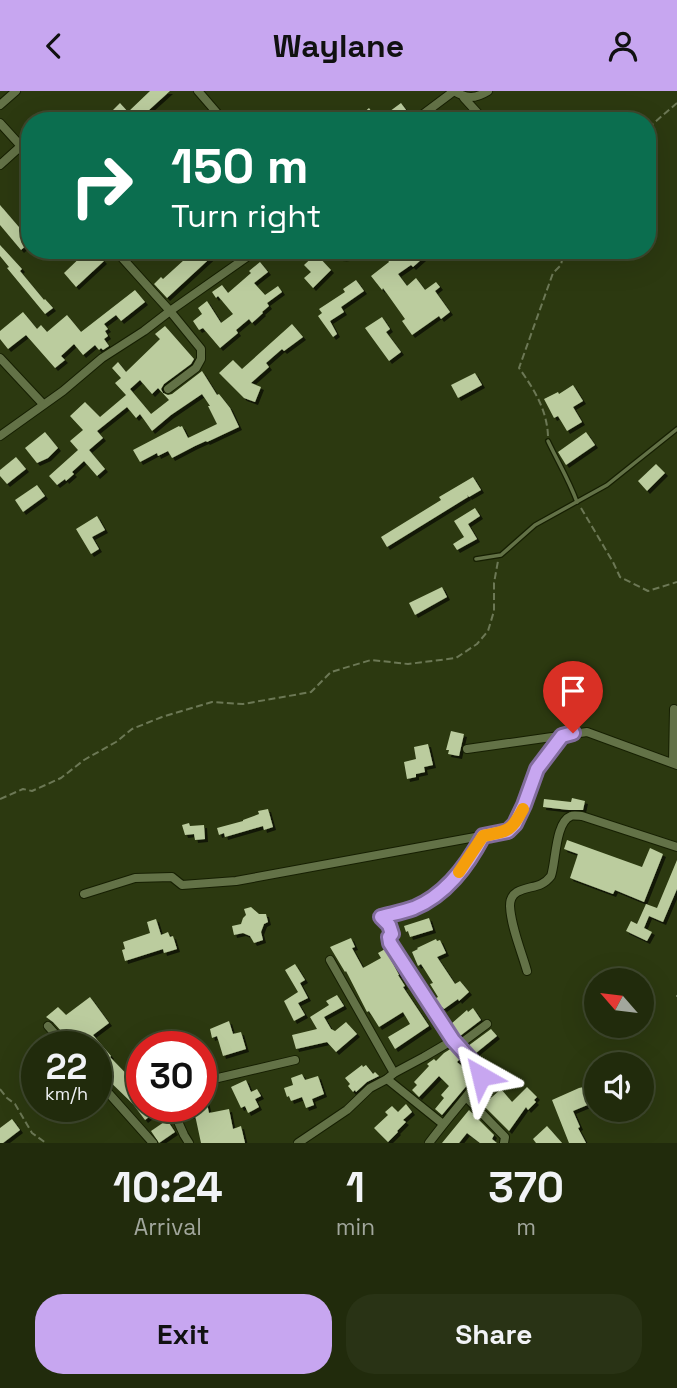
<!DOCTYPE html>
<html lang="en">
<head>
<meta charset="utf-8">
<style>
  :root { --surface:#212b0c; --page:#293315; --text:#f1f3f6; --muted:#a2a79d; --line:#3e472d; --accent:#c7a6f0 }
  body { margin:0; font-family:"Space Grotesk",sans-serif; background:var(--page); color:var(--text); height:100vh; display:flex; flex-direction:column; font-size:26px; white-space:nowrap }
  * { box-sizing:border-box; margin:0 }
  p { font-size:23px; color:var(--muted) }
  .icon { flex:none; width:38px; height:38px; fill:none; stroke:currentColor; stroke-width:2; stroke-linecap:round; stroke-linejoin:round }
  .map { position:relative; height:1052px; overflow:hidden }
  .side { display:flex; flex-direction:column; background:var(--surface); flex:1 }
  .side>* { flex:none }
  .banner { position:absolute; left:21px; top:21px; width:635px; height:147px; border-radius:28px; box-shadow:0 7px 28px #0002,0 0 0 2px var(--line); background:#0b6e4f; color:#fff; overflow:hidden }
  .needle { width:46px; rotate:298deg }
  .controls { position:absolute; left:584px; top:877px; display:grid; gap:14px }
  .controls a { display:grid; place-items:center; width:70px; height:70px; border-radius:50%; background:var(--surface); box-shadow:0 7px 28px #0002,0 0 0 2px var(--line); font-size:35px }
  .speed { position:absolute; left:21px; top:940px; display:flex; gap:14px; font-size:35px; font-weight:700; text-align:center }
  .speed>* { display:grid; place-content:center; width:91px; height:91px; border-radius:50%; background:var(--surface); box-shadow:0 7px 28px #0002,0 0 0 2px var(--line); line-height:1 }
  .speed small { font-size:18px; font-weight:400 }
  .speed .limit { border:10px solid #d22; background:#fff; color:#111 }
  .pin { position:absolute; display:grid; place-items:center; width:60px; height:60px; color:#fff; margin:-72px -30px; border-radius:50% 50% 50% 0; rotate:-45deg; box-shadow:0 0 7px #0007 }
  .pin .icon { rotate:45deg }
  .me { position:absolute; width:77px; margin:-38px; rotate:323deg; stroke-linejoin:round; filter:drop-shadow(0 0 5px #0008) }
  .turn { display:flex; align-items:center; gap:24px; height:147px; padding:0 35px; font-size:32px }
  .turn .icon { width:91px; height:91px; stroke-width:2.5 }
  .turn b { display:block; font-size:49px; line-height:60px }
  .eta { display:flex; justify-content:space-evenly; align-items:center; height:119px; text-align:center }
  .eta b { font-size:42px; font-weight:600; line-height:49px }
  .button { display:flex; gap:14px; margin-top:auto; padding:14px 35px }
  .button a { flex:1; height:80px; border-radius:28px; background:var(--accent); color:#111; font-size:28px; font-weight:600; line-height:80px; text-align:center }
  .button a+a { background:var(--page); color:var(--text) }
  header { display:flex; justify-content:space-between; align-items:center; height:91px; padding:0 35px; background:var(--accent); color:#111; font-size:32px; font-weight:600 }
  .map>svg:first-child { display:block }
  .building { fill:#bbcc9e; fill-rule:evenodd; filter:url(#shadow) }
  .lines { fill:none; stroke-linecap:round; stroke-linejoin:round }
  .service-casing { stroke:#161f02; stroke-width:6 }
  .minor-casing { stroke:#161f02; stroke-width:10 }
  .path { stroke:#6c7855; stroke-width:2; stroke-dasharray:7 3.5; stroke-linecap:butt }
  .service { stroke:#637247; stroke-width:3.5 }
  .minor { stroke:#637247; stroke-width:8 }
  .route-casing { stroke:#816c9c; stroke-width:18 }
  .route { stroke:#c7a6f0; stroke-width:12 }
  .slow { stroke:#f59e0b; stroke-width:12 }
</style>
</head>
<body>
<header><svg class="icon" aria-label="back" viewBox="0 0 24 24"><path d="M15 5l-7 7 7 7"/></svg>Waylane<svg class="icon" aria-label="person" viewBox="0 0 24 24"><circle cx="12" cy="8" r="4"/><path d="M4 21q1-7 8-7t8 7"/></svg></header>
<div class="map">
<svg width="677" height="1052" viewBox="0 0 677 1052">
  <defs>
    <filter id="shadow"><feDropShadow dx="3" dy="3" stdDeviation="0" flood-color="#0009"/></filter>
  </defs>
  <rect width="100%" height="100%" fill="#2c3910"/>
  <g class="building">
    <path d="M150,0H170L149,19L159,30H121L112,20L120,12L128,21Z"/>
    <path d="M401,12L409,23L400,30H354L369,17L378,29Z"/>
    <path d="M0,114L30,149V151L21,159L0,134Z"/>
    <path d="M0,154L22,178L20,180L44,209L45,208L53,217L45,223L7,177L9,176L0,165Z"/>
    <path d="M88,159H94L104,170L76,196L64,182Z"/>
    <path d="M195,159H219L167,207L154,193L161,186L163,188Z"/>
    <path d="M391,159L397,165L404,159H432L413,176L411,174L398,183L407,195L416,187L425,199L436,191L440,196L435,200L450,221L441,228L439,225L412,244L402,230L405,228L383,197L382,199L371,185L389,171L385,164Z"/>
    <path d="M316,163L331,179L313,197L304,187L311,181L304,174Z"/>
    <path d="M260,171L268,181L254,192L265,204L278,195L282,201L267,212L269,215L262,221L263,222L252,232L249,228L236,239L238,242L220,257L203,237L199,239L193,230L202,223L198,217L207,210L221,232L233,223L218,205L216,207L212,201L222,194L228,202L251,182L249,180Z"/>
    <path d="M356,189L364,200L341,216L344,221L330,230L337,243L333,246L318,225L322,222L319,218L345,201L343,198Z"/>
    <path d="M135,199L145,211L121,230L116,224L104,233L108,238L105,240L108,245L104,248L109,255L103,259L101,257L99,259L95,254L83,264L74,253L61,265L65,269L55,277L26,244L8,258L0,248V240L23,221L37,238L41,234L47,241L67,224L81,241Z"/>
    <path d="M382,226L390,238L386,241L401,261L389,270L365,237Z"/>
    <path d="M292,233L303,246L284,260L282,258L266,272L269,276L251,292L261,296L255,311L244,307L219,282L233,269L242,278Z"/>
    <path d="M165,235L194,268L191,273L164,293L161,298L163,302L168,304L172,303L202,280L217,304L219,303L230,317L239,336L207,351L206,350L195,355L172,367L168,360L158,365L157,362L140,371L133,359L179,335L180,336L182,335L188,347L217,333L208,315H210L202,303L171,324L152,340L140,323L136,327L127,316L97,340L103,347L89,359L105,378L97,385L84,370L72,381L74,383L66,390L65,388L57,394L49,385L78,359L70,350L83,339L70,325L85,311L100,326L126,304L115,292L121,287L112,277L118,271L126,281L160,248L155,243ZM140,289L152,303L158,297L169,309L151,323L130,298Z"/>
    <path d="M475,282L482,294L458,307L451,294Z"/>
    <path d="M573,294L583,310L573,316L582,331L567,340L558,325L554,327L544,308L558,301L559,303Z"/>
    <path d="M45,341L58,357L48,367L37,372L25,357Z"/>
    <path d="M586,341L595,354L566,374L558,361Z"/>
    <path d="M16,366L26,378L7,393L0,385V379Z"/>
    <path d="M656,373L665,382L647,400L638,390Z"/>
    <path d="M473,386L481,399L469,406L467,404L468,406L387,456L381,446L441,409L439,406Z"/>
    <path d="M37,394L45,405L23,421L15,409Z"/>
    <path d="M475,417L480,425L468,433L477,448L457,459L453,453L464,446L454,430Z"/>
    <path d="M97,425L105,439L92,446L99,458L91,463L76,438Z"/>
    <path d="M442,496L447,506L415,524L409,512Z"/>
    <path d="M451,640L464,643L459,665L448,663L449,659H446Z"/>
    <path d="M428,653L433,674L424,676L425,681L416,683V686L407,688L404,671L416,668L414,656Z"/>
    <path d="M572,707L585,710L583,719H569L543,716L544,708L571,711Z"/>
    <path d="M268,718L273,736L264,739L263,735L225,746L224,742L219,744L217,737L243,730V729L259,723L258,720Z"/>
    <path d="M189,732L190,735L204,734L205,748L195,749L194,743L185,744L182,734Z"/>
    <path d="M567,749L642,776L650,757L663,763L644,811L615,799L613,803L570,787L578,763L564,758Z"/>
    <path d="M677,769V798L663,831L649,825L644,837L652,841L647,850L626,840L631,830L637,833L646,813L657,817Z"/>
    <path d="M251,816L259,823H266L268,831L264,833L261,841L263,849L254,852L250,845L243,842L234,844L232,835L241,833L243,827L246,824L244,818Z"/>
    <path d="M429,827L433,839L410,846L408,840L406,841L404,835Z"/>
    <path d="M156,828L161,844L168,841L170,846L173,845L177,858L164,862L163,858L125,870L122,859L125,858L123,851L150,842L147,831Z"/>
    <path d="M351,847L355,856L352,857L363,877L381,867L378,862L385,858L399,884H398L405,895L403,896L429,935L395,958L388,946L410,933L403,921L379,936L369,920L367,921L346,880L345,881L330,856Z"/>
    <path d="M436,848L437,850L440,849L446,862L437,866L455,893L460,890L469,901L459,910L458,908L444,918L442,916L440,917L434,908L438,906L430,893L433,892L421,873L418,875L412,861L418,858L417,857Z"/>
    <path d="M295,873L305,889L300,892L308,907L298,912L305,924L294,930L284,910L298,901L285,879Z"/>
    <path d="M337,904L344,915L324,926L331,938L335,940L346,931L357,943L336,961L327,951L296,958L292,944L317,938L310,926L329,914L326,910Z"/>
    <path d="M90,906L109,932L93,944L111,965L110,966L142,999V1015H163L145,1029L133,1013L96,977V956H73L72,952L53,931L46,926L58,916L66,924Z"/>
    <path d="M473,917L481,929L460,945L451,933L467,919L468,921Z"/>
    <path d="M229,930L233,943L241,941L246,958L223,965L217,945L212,947L210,938Z"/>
    <path d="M491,938L497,945L476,962H474L468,955Z"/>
    <path d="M452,957L461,967L457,971L474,986L442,1024L435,1018L444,1007L441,1004L449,995L439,985L419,1006L412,999L417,994L414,991L429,975L427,973L434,968L436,970L444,962Z"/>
    <path d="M362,974L363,976L366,974L373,983L375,981L379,985L367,991L356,1001L355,999L353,1001L348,995L350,993L345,987Z"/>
    <path d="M302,983L305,989L318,985L324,1003L312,1008L314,1014L306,1017L302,1006L291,1010L289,1005L287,1006L284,997L293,994L291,987Z"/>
    <path d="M246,989L251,1001L257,998L261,1005L255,1008L259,1016L248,1022L245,1015L241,1017L231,996Z"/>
    <path d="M597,993V1010L573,1020L580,1036L578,1037L586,1052H569L552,1009L579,997Z"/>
    <path d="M527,996L537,1006L534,1009L536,1011L528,1019L526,1016L509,1040L483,1014L501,998L512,1011Z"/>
    <path d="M201,999H204L209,1022L229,1018L233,1038L241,1035L245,1052H201L195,1024L185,1026L182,1015H201Z"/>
    <path d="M406,1013L412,1021L403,1029L406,1031L397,1040L398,1041L388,1051L374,1037L388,1024L385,1021L392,1015L398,1021Z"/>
    <path d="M469,1019L494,1044L492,1048L497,1052H480L467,1042L459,1052H442Z"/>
    <path d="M12,1028L20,1039L3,1052H0V1037Z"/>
    <path d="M167,1029L175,1041L159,1052L151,1040Z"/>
    <path d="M547,1035L562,1052H536L533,1048Z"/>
  </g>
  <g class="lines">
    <g class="service-casing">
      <g id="service">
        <path d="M548,350C558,371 569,389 577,411"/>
        <path d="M476,468L501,464L535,434L607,394L677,338"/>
      </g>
    </g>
    <g class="minor-casing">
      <g id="minor">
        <path d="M198,0L224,30"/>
        <path d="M454,0C467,8 475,8 488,0"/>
        <path d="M464,7L485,30"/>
        <path d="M0,14L16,0"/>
        <path d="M414,30L454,0"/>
        <path d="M0,32L30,65"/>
        <path d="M0,74L21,55"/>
        <path d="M115,159L170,220L201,258V268L196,277L168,298"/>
        <path d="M334,159C343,169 353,166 363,159"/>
        <path d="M0,267L43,313"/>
        <path d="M0,345L63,300L102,267L144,240L170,220L257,159"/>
        <path d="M467,658L587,641L677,674"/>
        <path d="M673,672L674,618"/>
        <path d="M84,803L135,787L172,786L182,794L236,790L508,740C525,724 527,700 536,680C542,668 554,656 562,645"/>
        <path d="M381,826L389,834L392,843L389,846L390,852L453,949L473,971L480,981L481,987C464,1009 446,1029 429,1052"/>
        <path d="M381,826C392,823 403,821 414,817C446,804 467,775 483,745"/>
        <path d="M330,869L394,982"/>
        <path d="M527,880C521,859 511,836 510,815C510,809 512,804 517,801C530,794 541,798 551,785C556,771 555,731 571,725C573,724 580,725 582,725L677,756"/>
        <path d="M48,935L67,956"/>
        <path d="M138,960L142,966"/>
        <path d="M96,988L153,1052"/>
        <path d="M387,988L443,1033"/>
        <path d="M201,991L295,969"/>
        <path d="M466,1006L505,1046L504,1052"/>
        <path d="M171,1015L184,1044L189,1052"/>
        <path d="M298,1052L347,1019L370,997L387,988L394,982L424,966L453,949L460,953L487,933"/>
      </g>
    </g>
    <g class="path">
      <path d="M648,37L677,12"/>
      <path d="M548,345C547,319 534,298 519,277L553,182L561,174L564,159"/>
      <path d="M581,417L613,471L620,486L648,500L677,491"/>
      <path d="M0,708L23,698L32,700L61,687L84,669L116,651L132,638L162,626L212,611L243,613L311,601L331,581L371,569L408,573L456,567L477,553L488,540L494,520V492L498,470"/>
      <path d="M677,904V906"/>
      <path d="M0,998L7,1007L15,1013L32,1042L46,1052"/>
    </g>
    <use href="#service" class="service"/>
    <use href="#minor" class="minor"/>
  </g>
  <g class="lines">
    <g class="route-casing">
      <path id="route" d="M481,985L473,971L453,949L390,852L389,846L392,843L389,834L381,826C392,823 403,821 414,817C446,804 467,775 483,745L508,740L515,733L524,714L537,678L562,645L573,642"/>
    </g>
    <use href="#route" class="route"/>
    <path class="slow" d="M459,781L483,745C508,740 511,741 523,718"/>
  </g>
</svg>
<div class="controls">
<a><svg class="needle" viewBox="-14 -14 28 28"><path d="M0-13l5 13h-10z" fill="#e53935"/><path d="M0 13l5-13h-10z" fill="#a2a79d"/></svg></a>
<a><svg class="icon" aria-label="sound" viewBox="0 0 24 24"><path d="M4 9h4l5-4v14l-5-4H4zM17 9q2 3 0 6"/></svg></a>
</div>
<div class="speed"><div>22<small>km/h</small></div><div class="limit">30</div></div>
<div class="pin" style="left:573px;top:642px;background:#d93025"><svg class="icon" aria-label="arrive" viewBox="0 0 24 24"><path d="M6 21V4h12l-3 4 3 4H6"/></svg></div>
<svg class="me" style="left:481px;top:985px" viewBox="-20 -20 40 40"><path d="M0-17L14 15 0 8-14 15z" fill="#c7a6f0" stroke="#fff" stroke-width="4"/></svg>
<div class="banner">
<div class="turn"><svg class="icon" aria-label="right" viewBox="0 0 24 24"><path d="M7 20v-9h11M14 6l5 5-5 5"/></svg><div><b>150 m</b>Turn right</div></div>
</div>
</div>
<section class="side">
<div class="eta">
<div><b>10:24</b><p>Arrival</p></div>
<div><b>1</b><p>min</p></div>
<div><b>370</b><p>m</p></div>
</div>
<div class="button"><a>Exit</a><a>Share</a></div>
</section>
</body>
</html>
